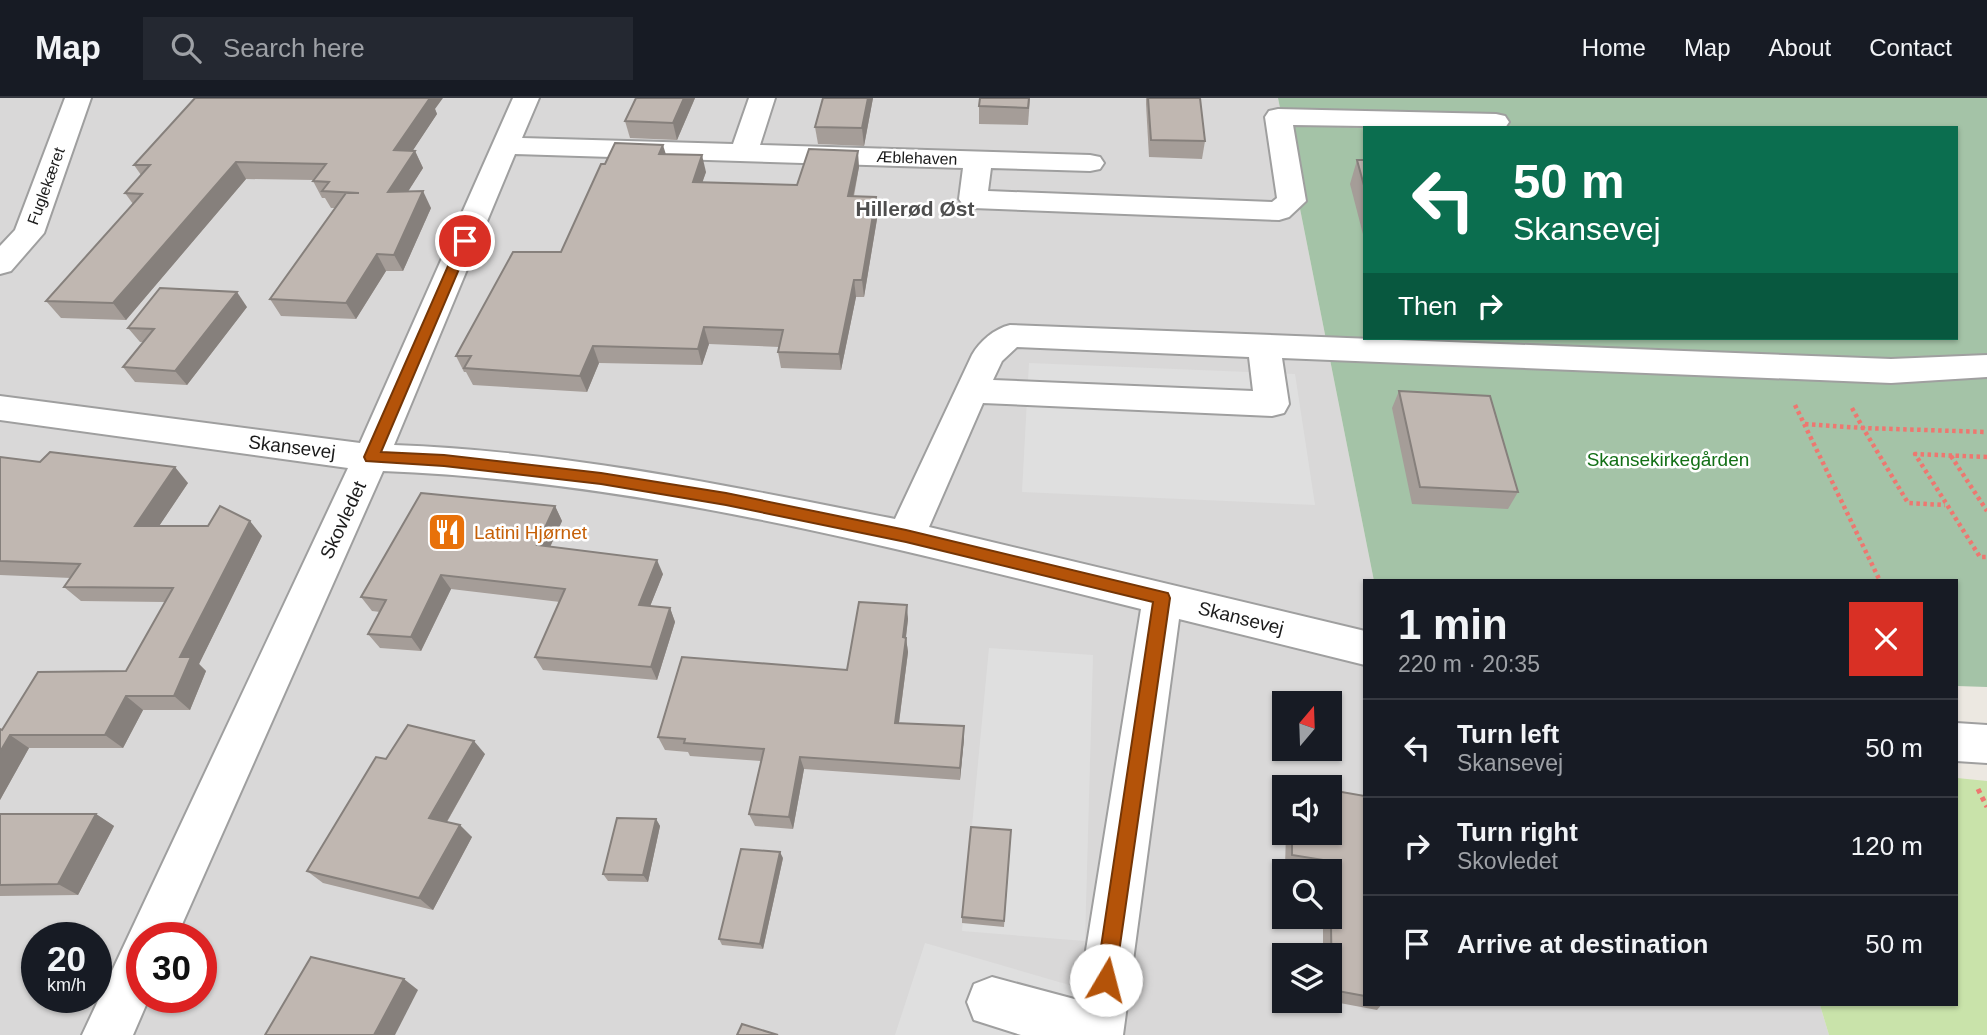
<!DOCTYPE html>
<html lang="en">
<head>
<meta charset="utf-8">
<style>
  :root { --surface:#171b24; --page:#242831; --text:#f1f3f6; --muted:#9ea1a6; --line:#363941 }
  body { margin:0; font-family:Arial,sans-serif; background:var(--page); color:var(--text); height:100vh; display:flex; flex-direction:column; font-size:26px; white-space:nowrap }
  * { box-sizing:border-box; margin:0 }
  p { font-size:23px; color:var(--muted) }
  .icon { flex:none; width:38px; height:38px; fill:none; stroke:currentColor; stroke-width:2; stroke-linecap:round; stroke-linejoin:round }
  .map { position:relative; flex:1; overflow:hidden }
  .panel { position:absolute; left:1363px; top:481px; width:595px; height:427px; display:flex; flex-direction:column; background:var(--surface); border-radius:0px; box-shadow:0 2px 5px #0004 }
  .panel>* { flex:none }
  .banner { position:absolute; left:1363px; top:28px; width:595px; height:214px; border-radius:0px; box-shadow:0 2px 5px #0004; background:#0b6e4f; color:#fff; overflow:hidden }
  .needle { width:46px; rotate:19deg }
  .controls { position:absolute; left:1272px; top:593px; display:grid; gap:14px }
  .controls a { display:grid; place-items:center; width:70px; height:70px; border-radius:0px; background:var(--surface); box-shadow:0 2px 5px #0004; font-size:35px }
  .speed { position:absolute; left:21px; top:824px; display:flex; gap:14px; font-size:35px; font-weight:700; text-align:center }
  .speed>* { display:grid; place-content:center; width:91px; height:91px; border-radius:50%; background:var(--surface); box-shadow:0 2px 5px #0004; line-height:1 }
  .speed small { font-size:18px; font-weight:400 }
  .speed .limit { border:10px solid #d22; background:#fff; color:#111 }
  .pin { position:absolute; display:grid; place-items:center; width:60px; height:60px; color:#fff; margin:-30px; border:4px solid #fff; border-radius:50%; box-shadow:0 2px 7px #0007 }
  .me { position:absolute; width:77px; margin:-38px; rotate:8deg; stroke-linejoin:round; filter:drop-shadow(0 0 5px #0008) }
  .turn { display:flex; align-items:center; gap:24px; height:147px; padding:0 35px; font-size:32px }
  .turn .icon { width:91px; height:91px; stroke-width:2.5 }
  .turn b { display:block; font-size:49px; line-height:60px }
  .then { display:flex; align-items:center; height:66px; padding:0 35px; background:#0003; gap:14px; font-size:26px }
  .round { display:grid; place-items:center; flex:none; width:74px; height:74px; border-radius:0px; background:var(--page) }
  .overview { display:flex; align-items:center; justify-content:space-between; height:119px; padding:0 35px }
  h1 { font-size:42px; font-weight:600; line-height:52px }
  ul { padding:0; list-style:none }
  li { display:flex; align-items:center; gap:21px; height:98px; padding:0 35px; border-top:2px solid var(--line) }
  li div { flex:1 }
  li b { display:block; font-size:26px }
  li em { font-style:normal }
  header { display:flex; align-items:center; gap:42px; box-sizing:border-box; height:98px; padding:0 35px; background:var(--surface); border-bottom:2px solid var(--line) }
  header strong { font-size:33px }
  nav { display:flex; gap:38px; margin-inline-start:auto; font-size:24px }
  .search { width:490px; height:63px; background:var(--page); display:flex; align-items:center; gap:18px; box-sizing:border-box; padding:0 24px; border-radius:0px; color:var(--muted); font-size:26px }
  .map>svg:first-child { display:block }
  .residential { fill:#d9d8d8; fill-rule:evenodd }
  .grass { fill:#c9e3aa }
  .cemetery { fill:#a4c3a7; fill-rule:evenodd }
  .parking { fill:#dfdfdf }
  .lines { fill:none; stroke-linecap:round; stroke-linejoin:round }
  .minor-casing { stroke:#9f9f9f; stroke-width:4 }
  .path-far1 { stroke:#ee7770; stroke-width:4.5; stroke-dasharray:3.5 3.5; stroke-linecap:butt }
  .path { stroke:#ee7770; stroke-width:5; stroke-dasharray:4.5 4.5; stroke-linecap:butt }
  .minor { fill:#fff; fill-rule:evenodd }
  .wall { fill:#a59d98 }
  .shaded-wall { fill:#86807c }
  .building { fill:#c0b7b1; stroke:#86807c; stroke-width:2 }
  .route { fill:#b45309; stroke:#753606; stroke-width:2 }
  .labels { text-anchor:middle; dominant-baseline:central; stroke-width:5; stroke-linejoin:round; paint-order:stroke }
  .far-street-label { font-size:16px; fill:#1b1b1b; stroke:#fff }
  .street-label { font-size:19px; fill:#1b1b1b; stroke:#fff }
  .park-label { font-size:19px; fill:#136f16; stroke:#fff }
  .food-label { font-size:19px; fill:#c56008; stroke:#fff; text-anchor:start }
  .far-district-label { font-size:21px; font-weight:bold; fill:#4e4e4e; stroke:#fff }
</style>
</head>
<body>
<header>
<strong>Map</strong>
<div class="search"><svg class="icon" aria-label="search" viewBox="0 0 24 24"><circle cx="10" cy="10" r="6"/><path d="M15 15l6 6"/></svg>Search here</div>
<nav><a>Home</a><a>Map</a><a>About</a><a>Contact</a></nav>
</header>
<div class="map">
<svg width="1987" height="937" viewBox="0 0 1987 937">
  <rect width="100%" height="100%" fill="#ece8e1"/>
  <path class="residential" d="M0,0H1278L1374,483H1365V906L1820,907L1829,937H0ZM1284,606H1330V651H1284ZM1284,690H1330V735H1284ZM1284,774H1330V819H1284ZM37,840H96V900H37ZM142,840H201V900H142ZM1284,858H1330V903H1284Z"/>
  <path class="grass" d="M1957,680L1987,683V937H1829L1820,907L1956,906Z"/>
  <path class="cemetery" d="M1278,0H1987V589L1957,588L1956,483H1374ZM1365,30H1956V240H1365Z"/>
  <g class="parking">
    <path d="M1029,265L1295,276L1315,407L1022,394Z"/>
    <path d="M989,550L1093,557L1085,843L962,833Z"/>
    <path d="M925,845L1076,889L1065,937H895Z"/>
  </g>
  <g class="lines">
    <g class="minor-casing">
      <g id="minor">
        <path d="M65,0H91L44,135L11,173L0,176V148L15,132Z"/>
        <path d="M513,0H539L522,40L733,46L749,0H775L760,47L1090,57L1100,59L1104,65L1100,71L1090,73L991,70L988,93L1272,104L1277,100L1265,19L1269,13L1278,11L1496,16L1505,18L1509,24L1505,30L1293,27L1306,103L1289,119L1279,122L973,110L963,107L959,101L963,70L515,56L394,347C563,353 729,388 895,421L972,257C980,243 994,231 1010,227L1891,261L1987,257V279L1891,285L1282,260L1289,306L1284,315L1272,318L983,305L929,429L1365,533V567L1179,521L1123,937H1021L974,922L967,904L974,886L992,879L1078,902L1141,511C892,449 640,383 383,373L176,840H142V900H149L133,937H82L348,370L0,322V298L360,345ZM1017,249L1249,259L1253,293L993,282L1002,263Z"/>
        <path d="M1956,625L1987,627V665L1956,663Z"/>
      </g>
    </g>
    <g class="path-far1">
      <path d="M1795,307L1880,483"/>
      <path d="M1852,310L1863,330L1987,334"/>
      <path d="M1805,326L1863,330L1908,405L1945,407"/>
      <path d="M1951,358L1987,413"/>
      <path d="M1987,359L1915,356L1980,459H1987"/>
    </g>
    <path class="path" d="M1978,691L1987,709"/>
    <use href="#minor" class="minor"/>
  </g>
  <g class="wall">
    <path d="M636,0H695L677,42L630,40L625,23Z"/>
    <path d="M823,0H873L864,48L818,46L815,29Z"/>
    <path d="M1030,0L1028,27L979,26V8Z"/>
    <path d="M1146,0H1200L1205,43L1202,61L1149,59L1146,6Z"/>
    <path d="M435,11L437,16L412,53H415L423,70L408,93L431,110L403,173H386L356,221L281,218L270,201L335,110H331L325,100H322L313,83L314,82L246,81L126,222L61,220L46,203L133,106L125,95L141,77L134,67Z"/>
    <path d="M666,56L706,74L702,84L797,87L859,69L854,98L876,99L878,115L864,199H856L841,272L781,270L778,254L779,249L709,246L702,267L599,265L587,294L473,287L466,274H464L456,258L561,154L605,66Z"/>
    <path d="M1357,62H1365V144L1350,86Z"/>
    <path d="M247,209L187,287L135,284L123,269L143,244H140L128,230Z"/>
    <path d="M1399,293L1518,394L1508,411L1412,406L1392,310Z"/>
    <path d="M0,359L188,385L159,428L262,438L199,566L206,573L190,612H143L123,650H29L0,702L2,632L126,573L165,504L81,503L64,489L71,480L0,477Z"/>
    <path d="M555,408L562,423L550,449L663,476L650,508L670,510L675,524L657,582L543,572L535,559L560,504L451,491L421,553L380,550L368,536L380,514L372,513L361,499Z"/>
    <path d="M908,521L906,540L908,554L899,625L964,641L960,682L804,671L793,731L755,728L749,716L761,663L690,658L688,654L665,652L658,639L847,572Z"/>
    <path d="M485,656L447,724L472,739L433,812L323,785L307,773L386,661Z"/>
    <path d="M1365,698V906H1382L1377,912L1329,903L1330,858H1323V819H1330V774H1310L1285,769L1286,735H1330Z"/>
    <path d="M0,716H96L114,728L78,797L0,798Z"/>
    <path d="M656,721L660,728L648,784L608,783L603,776Z"/>
    <path d="M1011,732L1004,829L962,825V819Z"/>
    <path d="M783,760L763,851L722,847L719,841Z"/>
  </g>
  <g class="shaded-wall">
    <path d="M425,0H443L435,11L437,16L402,69L394,52Z"/>
    <path d="M684,0H695L677,42L673,25Z"/>
    <path d="M868,0H873L864,48L862,30Z"/>
    <path d="M663,47L668,63L659,56Z"/>
    <path d="M415,53L423,70L397,111L388,94Z"/>
    <path d="M858,53L859,69L850,114L848,98Z"/>
    <path d="M702,57L706,74L697,100L693,84Z"/>
    <path d="M236,64L246,81L126,222L113,205Z"/>
    <path d="M423,93L431,110L403,173L394,157Z"/>
    <path d="M876,99L878,115L864,199L862,182Z"/>
    <path d="M377,156L386,173L356,221L346,205Z"/>
    <path d="M854,182L856,199L841,272L839,256Z"/>
    <path d="M237,194L247,209L187,287L175,273Z"/>
    <path d="M704,229L709,246L702,267L698,251Z"/>
    <path d="M593,248L599,265L587,294L580,278Z"/>
    <path d="M175,369L188,385L149,443L135,428Z"/>
    <path d="M555,408L562,423L544,462L537,447Z"/>
    <path d="M250,423L262,438L199,566L206,573L190,612L174,598L180,559Z"/>
    <path d="M657,462L663,476L645,521L639,507Z"/>
    <path d="M441,477L451,491L421,553L411,539Z"/>
    <path d="M907,507L908,521L904,553L903,539Z"/>
    <path d="M670,510L675,524L657,582L651,569Z"/>
    <path d="M906,540L908,554L897,639L895,625Z"/>
    <path d="M126,598L143,612L123,650L105,637Z"/>
    <path d="M964,628V641L960,682V670Z"/>
    <path d="M10,637L29,650L0,702V654Z"/>
    <path d="M474,643L485,656L442,732L429,720Z"/>
    <path d="M800,659L804,671L793,731L789,719Z"/>
    <path d="M96,716L114,728L78,797L58,786Z"/>
    <path d="M656,721L660,728L648,784L643,777Z"/>
    <path d="M460,727L472,739L433,812L419,800Z"/>
    <path d="M780,754L783,760L763,851L760,846Z"/>
    <path d="M404,881L418,892L395,937H374Z"/>
  </g>
  <g class="building">
    <path d="M195,0H430L394,52L415,53L388,94L423,93L394,157L377,156L346,205L270,201L346,95H359L322,93L329,84L313,83L326,66L236,64L113,205L46,203L142,96L125,95L150,67H134Z"/>
    <path d="M636,0H684L673,25L625,23Z"/>
    <path d="M823,0H868L862,30L815,29Z"/>
    <path d="M980,0H1029L1028,10L979,8Z"/>
    <path d="M1148,0H1200L1205,43L1151,42Z"/>
    <path d="M615,45L663,47L659,56L702,57L693,84L797,87L809,51L858,53L848,98L876,99L862,182H854L839,256L778,254L783,232L704,229L698,251L593,248L580,278L464,270L471,258H456L513,154H561L601,66H605Z"/>
    <path d="M1357,62H1365V91Z"/>
    <path d="M160,190L237,194L175,273L123,269L154,231L128,230Z"/>
    <path d="M1399,293L1490,298L1518,394L1420,389Z"/>
    <path d="M50,354L175,369L135,428H208L220,408L250,423L180,559H191L174,598H126L105,637H10L0,654V631L2,632L38,574L126,573L173,490L64,489L80,466L0,463V359L40,364Z"/>
    <path d="M421,395L555,408L537,447L657,462L639,507L670,510L651,569L535,559L565,491L441,477L411,539L368,536L386,502L361,499Z"/>
    <path d="M859,504L907,507L903,539L906,540L895,625L964,628L960,670L800,659L789,719L749,716L764,651L684,645L685,641L658,639L682,559L847,572Z"/>
    <path d="M408,627L474,643L429,720L460,727L419,800L307,773L376,659L386,661Z"/>
    <path d="M1293,686L1313,690H1293Z"/>
    <path d="M1330,692L1365,698V898L1332,892L1330,763L1292,757V735H1330Z"/>
    <path d="M0,716H96L58,786L0,787Z"/>
    <path d="M617,720L656,721L643,777L603,776Z"/>
    <path d="M971,729L1011,732L1004,823L962,819Z"/>
    <path d="M741,751L780,754L760,846L719,841Z"/>
    <path d="M311,859L404,881L374,937H265Z"/>
    <path d="M742,926L778,937H737Z"/>
  </g>
  <path class="route" d="M465,139L471,143L381,354L444,357L601,375L726,395L906,432L1168,495L1170,500L1114,889L1106,892L1099,889L1096,882L1153,504L906,444L726,407L601,386L444,368L366,363L364,359L459,143Z"/>
  <defs>
    <g id="restaurant-square" transform="scale(2.0125)"><rect x="-9" y="-9" width="18" height="18" rx="4" fill="#e8710a" stroke="#fff"/><path d="M-5-6h1v4h1v-4h1v4h1v-4h1v5L-1.5 .5V6h-2V.5L-5-1ZM5-6V6H3V1.5H1.5Q1.5-4 5-6Z" fill="#fff"/></g>
  </defs>
  <g fill-rule="evenodd">
    <use href="#restaurant-square" x="447" y="434"/>
  </g>
  <g class="labels">
    <g class="far-street-label">
      <text transform="translate(917 60) rotate(2)">Æblehaven</text>
      <text transform="translate(46 88) rotate(-70)">Fuglekæret</text>
    </g>
    <g class="street-label">
      <text transform="translate(292 349) rotate(7)">Skansevej</text>
      <text transform="translate(343 422) rotate(-65)">Skovledet</text>
      <text transform="translate(1241 520) rotate(14)">Skansevej</text>
    </g>
    <g class="park-label">
      <text x="1668" y="361">Skansekirkegården</text>
    </g>
    <g class="food-label">
      <text x="474" y="434">Latini Hjørnet</text>
    </g>
    <g class="far-district-label">
      <text x="915" y="110">Hillerød Øst</text>
    </g>
  </g>
</svg>
<div class="controls">
<a><svg class="needle" viewBox="-14 -14 28 28"><path d="M0-13l5 13h-10z" fill="#e53935"/><path d="M0 13l5-13h-10z" fill="#9ea1a6"/></svg></a>
<a><svg class="icon" aria-label="sound" viewBox="0 0 24 24"><path d="M4 9h4l5-4v14l-5-4H4zM17 9q2 3 0 6"/></svg></a>
<a><svg class="icon" aria-label="search" viewBox="0 0 24 24"><circle cx="10" cy="10" r="6"/><path d="M15 15l6 6"/></svg></a>
<a><svg class="icon" aria-label="layers" viewBox="0 0 24 24"><path d="M12 4l9 5-9 5-9-5zM3 14l9 5 9-5"/></svg></a>
</div>
<div class="speed"><div>20<small>km/h</small></div><div class="limit">30</div></div>
<div class="pin" style="left:465px;top:143px;background:#d93025"><svg class="icon" aria-label="arrive" viewBox="0 0 24 24"><path d="M6 21V4h12l-3 4 3 4H6"/></svg></div>
<svg class="me" style="left:1106px;top:882px" viewBox="-20 -20 40 40"><circle r="19" fill="#fff"/><path d="M0-13L10 11 0 6-10 11z" fill="#b45309"/></svg>
<div class="banner">
<div class="turn"><svg class="icon" aria-label="left" viewBox="0 0 24 24"><path d="M17 20v-9H6M10 6l-5 5 5 5"/></svg><div><b>50 m</b>Skansevej</div></div>
<div class="then">Then<svg class="icon" aria-label="right" viewBox="0 0 24 24"><path d="M7 20v-9h11M14 6l5 5-5 5"/></svg></div>
</div>
<section class="panel">
<div class="overview"><div><h1>1 min</h1><p>220 m · 20:35</p></div><a class="round" style="background:#d93025;color:#fff"><svg class="icon" aria-label="close" viewBox="0 0 24 24"><path d="M6 6l12 12M18 6L6 18"/></svg></a></div>
<ul>
<li><svg class="icon" aria-label="left" viewBox="0 0 24 24"><path d="M17 20v-9H6M10 6l-5 5 5 5"/></svg><div><b>Turn left</b><p>Skansevej</p></div><em>50 m</em></li>
<li><svg class="icon" aria-label="right" viewBox="0 0 24 24"><path d="M7 20v-9h11M14 6l5 5-5 5"/></svg><div><b>Turn right</b><p>Skovledet</p></div><em>120 m</em></li>
<li><svg class="icon" aria-label="arrive" viewBox="0 0 24 24"><path d="M6 21V4h12l-3 4 3 4H6"/></svg><div><b>Arrive at destination</b></div><em>50 m</em></li>
</ul>
</section>
</div>
</body>
</html>
